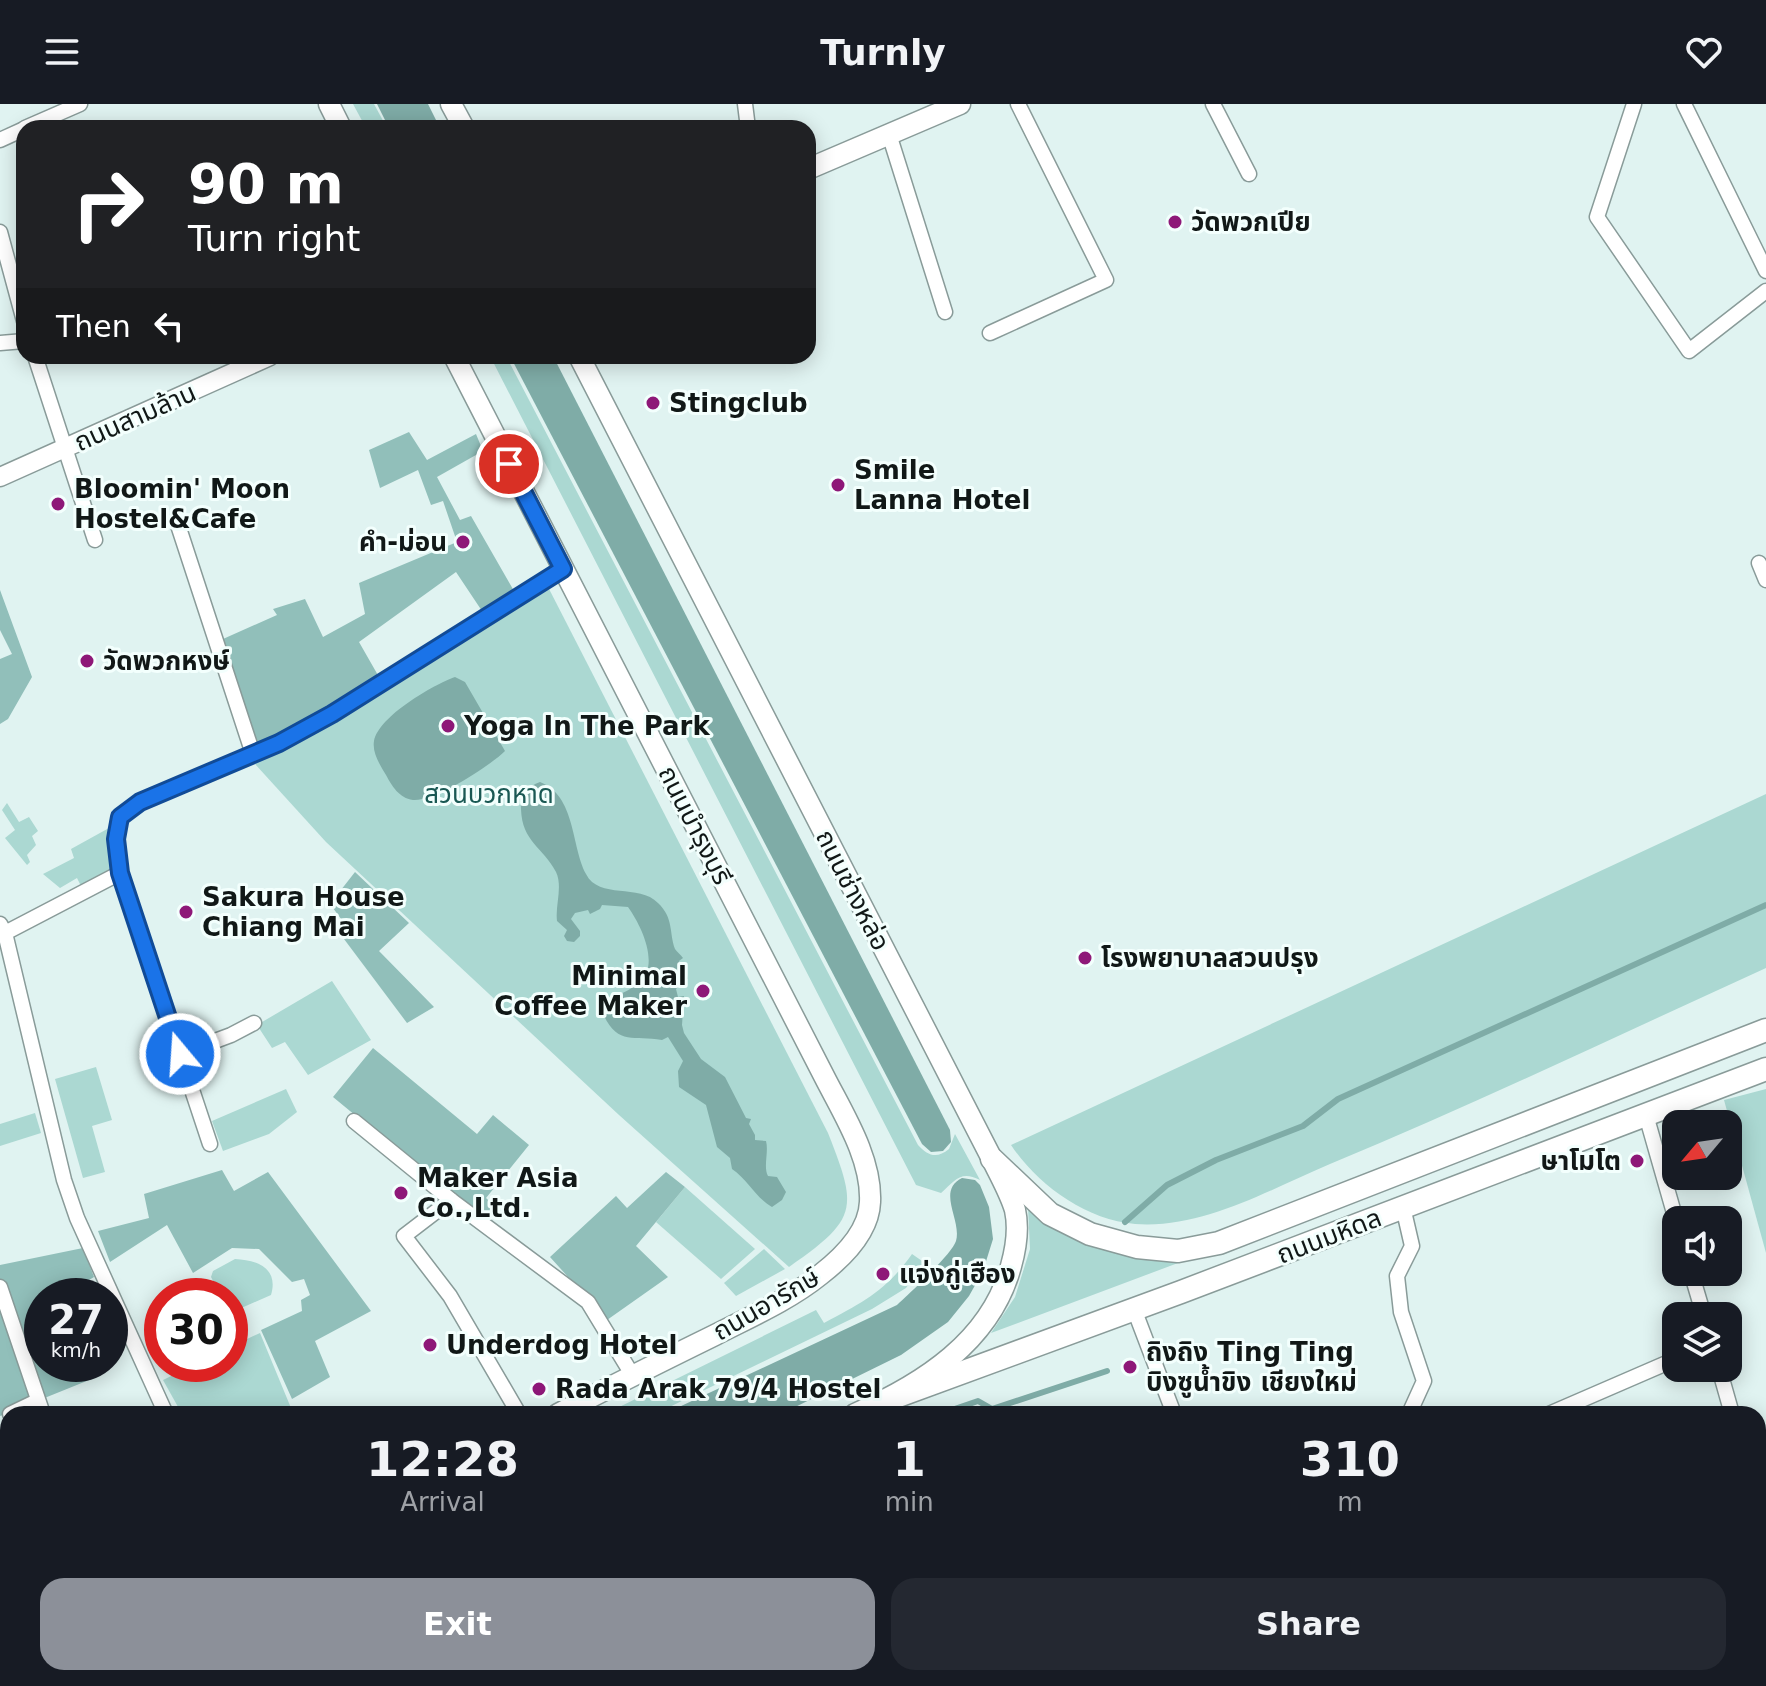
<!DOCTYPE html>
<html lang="en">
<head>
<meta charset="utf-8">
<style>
  :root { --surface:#171b24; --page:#242831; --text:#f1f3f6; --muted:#9ea1a6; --accent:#8c9099 }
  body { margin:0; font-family:"DejaVu Sans","Noto Sans Thai",sans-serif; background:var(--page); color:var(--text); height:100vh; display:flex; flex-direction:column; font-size:30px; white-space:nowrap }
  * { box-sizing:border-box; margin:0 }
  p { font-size:26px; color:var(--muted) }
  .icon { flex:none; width:44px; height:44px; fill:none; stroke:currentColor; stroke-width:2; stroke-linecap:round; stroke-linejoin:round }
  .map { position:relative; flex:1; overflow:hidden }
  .panel { position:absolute; left:0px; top:1302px; width:1766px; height:280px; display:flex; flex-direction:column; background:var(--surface); border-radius:24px 24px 0 0; box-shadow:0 4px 20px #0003 }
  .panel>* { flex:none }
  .hud { position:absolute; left:16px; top:16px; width:800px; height:244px; border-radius:24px; box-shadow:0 4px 20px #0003; background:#202124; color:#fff; overflow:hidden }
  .needle { width:52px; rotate:241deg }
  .controls { position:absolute; left:1662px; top:1006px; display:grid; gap:16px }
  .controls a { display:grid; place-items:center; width:80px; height:80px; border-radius:16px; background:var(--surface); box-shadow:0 4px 20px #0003; font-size:40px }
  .speed { position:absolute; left:24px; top:1174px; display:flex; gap:16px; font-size:40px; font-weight:700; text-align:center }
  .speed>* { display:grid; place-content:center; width:104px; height:104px; border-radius:50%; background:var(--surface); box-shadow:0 4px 20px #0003; line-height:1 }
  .speed small { font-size:20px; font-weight:400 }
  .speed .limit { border:12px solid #d22; background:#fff; color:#111 }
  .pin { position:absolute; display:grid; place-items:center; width:68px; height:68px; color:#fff; margin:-34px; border:4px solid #fff; border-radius:50%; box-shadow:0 2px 8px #0007 }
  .me { position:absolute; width:88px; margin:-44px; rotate:342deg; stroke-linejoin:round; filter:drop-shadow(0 0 6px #0008) }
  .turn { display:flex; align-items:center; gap:28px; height:168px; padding:0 40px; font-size:36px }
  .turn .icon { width:104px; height:104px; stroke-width:2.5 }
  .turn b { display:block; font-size:56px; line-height:68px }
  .then { display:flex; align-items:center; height:76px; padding:0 40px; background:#0003; gap:16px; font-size:30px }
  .eta { display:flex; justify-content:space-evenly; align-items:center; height:136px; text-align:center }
  .eta b { font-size:48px; font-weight:600; line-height:56px }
  .cta { display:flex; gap:16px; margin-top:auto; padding:16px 40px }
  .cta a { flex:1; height:92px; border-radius:24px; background:var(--accent); color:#fff; font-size:32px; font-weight:600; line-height:92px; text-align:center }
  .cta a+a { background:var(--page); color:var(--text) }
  header { display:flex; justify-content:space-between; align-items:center; height:104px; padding:0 40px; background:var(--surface); font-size:36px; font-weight:600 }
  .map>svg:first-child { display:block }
  .green { fill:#abd8d2 }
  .forest { fill:#91bfba }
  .water { fill:#7faca7 }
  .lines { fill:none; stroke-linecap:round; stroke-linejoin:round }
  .stream { stroke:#7faca7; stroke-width:6 }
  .minor-casing { stroke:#899b99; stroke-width:17 }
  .tertiary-casing { stroke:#899b99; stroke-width:21 }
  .secondary-casing { stroke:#899b99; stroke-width:23 }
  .primary-casing { stroke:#899b99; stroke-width:25 }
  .minor { stroke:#fff; stroke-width:14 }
  .tertiary { stroke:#fff; stroke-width:18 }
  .secondary { stroke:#fff; stroke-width:20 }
  .primary { stroke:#fff; stroke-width:22 }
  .route-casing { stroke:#114b97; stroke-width:20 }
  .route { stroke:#1a73e8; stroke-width:14 }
  .poi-dot { fill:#8e1878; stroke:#f3fffd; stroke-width:3 }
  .labels { text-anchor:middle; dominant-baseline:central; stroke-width:6; stroke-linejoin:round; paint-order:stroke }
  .poi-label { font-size:26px; font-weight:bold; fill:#111817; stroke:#f3fffd; text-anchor:start }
  .street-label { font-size:26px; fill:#111817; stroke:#f3fffd }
  .park-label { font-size:26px; fill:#195853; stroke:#f3fffd }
</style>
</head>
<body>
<header><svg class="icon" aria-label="menu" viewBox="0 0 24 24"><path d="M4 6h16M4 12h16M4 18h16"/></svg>Turnly<svg class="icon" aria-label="heart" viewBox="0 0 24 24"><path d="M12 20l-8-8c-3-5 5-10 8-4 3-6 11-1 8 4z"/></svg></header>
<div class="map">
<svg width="1766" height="1582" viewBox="0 0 1766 1582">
  <rect width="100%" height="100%" fill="#e0f3f1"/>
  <g class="green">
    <path d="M353,0H374L387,24H366Z"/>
    <path d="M490,252H506L918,1041C928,1052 937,1055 949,1045L955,1030L980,1076C960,1066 955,1077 941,1089L916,1081Z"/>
    <path d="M547,481L828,1029C858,1105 858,1115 789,1163L619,1011L326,738L255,660Z"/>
    <path d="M1766,690V864C1621,930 1477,999 1330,1060C1268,1086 1203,1125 1135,1120C1085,1116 1037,1080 1011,1041Z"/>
    <path d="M7,699L19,718L29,713L38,727L32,732L36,741L27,751L30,758L27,761L5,734L15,726L2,706Z"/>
    <path d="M109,724L113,735L114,765L82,784L77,774L60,784L43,770L74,754L71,745Z"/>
    <path d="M332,877L371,936L308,971L285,938L272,944L257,921Z"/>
    <path d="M96,963L112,1016L92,1022L105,1068L83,1074L55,975Z"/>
    <path d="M286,985L297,1008L269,1030L223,1047L212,1017Z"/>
    <path d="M1766,985V1149L1724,996Z"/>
    <path d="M35,1009L41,1029L0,1042V1020Z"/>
    <path d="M685,1083L755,1145L721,1175L656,1118Z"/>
    <path d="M1028,1103L1131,1152L1178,1159L991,1229L1015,1193L1030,1145Z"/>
    <path d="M764,1145L785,1165L736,1192L724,1179Z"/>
    <path d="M912,1150L925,1159L906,1184L872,1205L655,1310H605L816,1206L824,1219C863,1198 886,1187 912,1150Z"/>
    <path d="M235,1155C257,1156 279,1164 271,1191L230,1209V1192H221L211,1173L213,1167Z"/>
    <path d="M260,1229L291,1304L280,1310H182L163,1276L196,1260H230V1243Z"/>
    <path d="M67,1574H106L89,1582H50Z"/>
    <path d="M678,1574H754L758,1582H679Z"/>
    <path d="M762,1574H837L840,1582H765Z"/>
    <path d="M859,1574H968L948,1582H862Z"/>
  </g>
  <g class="forest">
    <path d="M409,328L427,356L476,330L483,347L437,373L460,416L471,412L514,487L482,507L456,468L359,538L379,573L280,633L256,643L223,535L277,511L273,505L305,495L323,533L365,510L359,479L457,438L443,397L431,401L418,366L380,384L369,346Z"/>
    <path d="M0,486L32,573L8,615L0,620V555L12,550L0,526Z"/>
    <path d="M355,768L409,819L379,847L434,903L407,919L344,835L350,827L330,800Z"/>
    <path d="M373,944L477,1030L493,1011L529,1041L486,1094L498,1105L486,1119L333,993Z"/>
    <path d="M222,1066L234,1087L268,1068L371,1207L315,1237L330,1273L292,1295L261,1226L302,1207L301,1196L310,1191L304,1175L292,1178L259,1145L232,1144L193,1169L167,1121L110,1158L98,1127L149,1114L144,1090Z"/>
    <path d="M666,1068L685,1083L636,1142L668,1173L607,1216L550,1153L616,1092L627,1104Z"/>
    <path d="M83,1144L94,1173L62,1192H42V1260H93L99,1272L0,1312V1161Z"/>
  </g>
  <g class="water">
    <path d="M377,0H428L440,24H389Z"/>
    <path d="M510,252H553L950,1026L951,1038L943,1047L931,1048L922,1040Z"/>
    <path d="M455,573L465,578L505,647C490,662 434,698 413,696C399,694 392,682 386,671C380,661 372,649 374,637C379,612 433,581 455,573Z"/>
    <path d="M540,678C576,692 571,742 586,770C599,796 639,779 658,799C674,814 669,829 675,845C677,848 681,851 683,854L679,857L680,864L687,870L688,875L679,873V882L676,885L678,893L684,892L682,921L684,929L701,955L725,973L746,1014L751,1015L749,1020L755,1031V1036L766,1037C769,1048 763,1063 768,1072L777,1073L786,1088L782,1096L772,1103C755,1093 748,1076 732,1065L730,1054L717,1043L706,1001L679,983L678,967L683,957L668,933L662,936C633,931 618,942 603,910C610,890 625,891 640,878C660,860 641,821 628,803L602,801L600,805L590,810L588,806L575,809L571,815L580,827V832L574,838L567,837L564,832L567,826L557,817C555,801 563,783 556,768C543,743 522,738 521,705C520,690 527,683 540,678Z"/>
    <path d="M962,1074L975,1076L980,1081L989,1103L993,1135L983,1167L969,1192L948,1218L901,1251L781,1310H664L897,1201C909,1190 952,1150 956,1137C962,1116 936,1087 962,1074Z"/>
    <path d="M113,1574H243L227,1582H97Z"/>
  </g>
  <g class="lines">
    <g class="stream">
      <path d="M1125,1118L1167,1081L1216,1056L1303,1022L1338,995L1766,801"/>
      <path d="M940,1310L978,1297L992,1305L1107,1267"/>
      <path d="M366,1582L382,1574"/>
    </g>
    <g class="minor-casing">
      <g id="minor">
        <path d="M745,0L748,24"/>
        <path d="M1213,0L1249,70"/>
        <path d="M1634,0L1597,113L1689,247L1766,187"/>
        <path d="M1684,0L1766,167"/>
        <path d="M25,24L80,0"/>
        <path d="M889,30L945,208"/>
        <path d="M0,36L24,25"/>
        <path d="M0,128L24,217"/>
        <path d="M990,229L1106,176L1018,0"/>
        <path d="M0,239L24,237"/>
        <path d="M35,252L95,436"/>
        <path d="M177,418L253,650"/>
        <path d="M1759,459L1766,476"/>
        <path d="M0,820L5,829L64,1076L77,1114L166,1310"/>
        <path d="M5,829L120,769"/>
        <path d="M180,950L231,931L254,919"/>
        <path d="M1646,1011L1676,1116"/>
        <path d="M354,1017L451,1096"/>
        <path d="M210,1040L120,769L116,735L120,713L140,698L279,639L332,610L563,465"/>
        <path d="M1403,1103L1412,1142L1397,1172L1401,1208L1424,1277L1409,1310"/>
        <path d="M1691,1168L1704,1212"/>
        <path d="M0,1183L43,1310"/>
        <path d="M1134,1205L1174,1310"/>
        <path d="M1719,1264L1732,1310"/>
        <path d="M10,1310L37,1297"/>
        <path d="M519,1310L450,1192L404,1132L451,1096L588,1198L633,1272"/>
        <path d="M1549,1310L1676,1255"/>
        <path d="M0,1368L8,1388"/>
        <path d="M1758,1536L1766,1532"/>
        <path d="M1246,1574L1249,1582"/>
        <path d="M1656,1582L1674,1574"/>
      </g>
    </g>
    <g class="tertiary-casing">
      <path id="tertiary" d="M0,373L270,252"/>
    </g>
    <g class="secondary-casing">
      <g id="secondary">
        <path d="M329,0L341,24"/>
        <path d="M451,0L464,24"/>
        <path d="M808,65L960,0"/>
        <path d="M454,252L825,974C844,1011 872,1055 870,1098C869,1128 842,1154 820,1171C789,1196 750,1213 715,1231C662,1257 610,1283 558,1310"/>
        <path d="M579,252L992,1055C1000,1072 1010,1089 1015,1106C1019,1124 1016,1144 1011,1162C991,1237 923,1280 855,1310"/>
        <path d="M7,1582L23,1574"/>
        <path d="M298,1582L315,1574"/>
      </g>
    </g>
    <g class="primary-casing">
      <g id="primary">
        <path d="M992,1055L1050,1110L1090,1130L1137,1143L1178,1147L1219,1139L1766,926"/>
        <path d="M890,1295L1181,1188L1766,965"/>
      </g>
    </g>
    <use href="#minor" class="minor"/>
    <use href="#tertiary" class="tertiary"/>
    <use href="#secondary" class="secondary"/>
    <use href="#primary" class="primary"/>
  </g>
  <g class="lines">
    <g class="route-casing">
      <path id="route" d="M180,950L120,769L116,735L120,713L140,698L279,639L332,610L563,465L509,360"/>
    </g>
    <use href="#route" class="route"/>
  </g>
  <g class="poi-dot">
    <circle cx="1175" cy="118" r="8"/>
    <circle cx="653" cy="299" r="8"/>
    <circle cx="838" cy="381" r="8"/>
    <circle cx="58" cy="400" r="8"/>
    <circle cx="463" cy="438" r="8"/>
    <circle cx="87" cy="557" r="8"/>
    <circle cx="448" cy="622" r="8"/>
    <circle cx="186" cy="808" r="8"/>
    <circle cx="1085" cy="854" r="8"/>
    <circle cx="703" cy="887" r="8"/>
    <circle cx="1637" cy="1057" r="8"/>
    <circle cx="401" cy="1089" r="8"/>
    <circle cx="883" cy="1170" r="8"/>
    <circle cx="430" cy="1241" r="8"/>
    <circle cx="1130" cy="1263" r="8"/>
    <circle cx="539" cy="1285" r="8"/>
  </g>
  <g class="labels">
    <g class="poi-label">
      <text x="1191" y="118">วัดพวกเปีย</text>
      <text x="669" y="299">Stingclub</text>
      <text x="854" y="366">Smile<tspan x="854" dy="30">Lanna Hotel</tspan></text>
      <text x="74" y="385">Bloomin' Moon<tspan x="74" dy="30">Hostel&amp;Cafe</tspan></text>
      <text x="447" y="438" text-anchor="end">คำ-ม่อน</text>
      <text x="103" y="557">วัดพวกหงษ์</text>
      <text x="464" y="622">Yoga In The Park</text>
      <text x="202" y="793">Sakura House<tspan x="202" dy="30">Chiang Mai</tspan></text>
      <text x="1101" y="854">โรงพยาบาลสวนปรุง</text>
      <text x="687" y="872" text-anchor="end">Minimal<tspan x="687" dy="30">Coffee Maker</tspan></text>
      <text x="1621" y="1057" text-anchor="end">ษาโมโต</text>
      <text x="417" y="1074">Maker Asia<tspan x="417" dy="30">Co.,Ltd.</tspan></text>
      <text x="899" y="1170">แจ่งกู่เฮือง</text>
      <text x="446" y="1241">Underdog Hotel</text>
      <text x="1146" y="1248">ถิงถิง Ting Ting<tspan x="1146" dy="30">บิงซูน้ำขิง เชียงใหม่</tspan></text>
      <text x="555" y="1285">Rada Arak 79/4 Hostel</text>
    </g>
    <g class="street-label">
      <text transform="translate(135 313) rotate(-24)">ถนนสามล้าน</text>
      <text transform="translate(695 721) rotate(63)">ถนนบำรุงบุรี</text>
      <text transform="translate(853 786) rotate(63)">ถนนช่างหล่อ</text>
      <text transform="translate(1329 1132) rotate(-21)">ถนนมหิดล</text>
      <text transform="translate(766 1200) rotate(-30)">ถนนอารักษ์</text>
    </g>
    <g class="park-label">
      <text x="489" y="690">สวนบวกหาด</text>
    </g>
  </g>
</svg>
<div class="controls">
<a><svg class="needle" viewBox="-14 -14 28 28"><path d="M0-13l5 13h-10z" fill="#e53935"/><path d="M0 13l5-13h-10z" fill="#9ea1a6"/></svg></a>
<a><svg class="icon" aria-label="sound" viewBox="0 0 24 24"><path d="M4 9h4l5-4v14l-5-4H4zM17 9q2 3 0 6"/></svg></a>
<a><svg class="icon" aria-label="layers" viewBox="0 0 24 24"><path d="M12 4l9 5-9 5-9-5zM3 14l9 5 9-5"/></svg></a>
</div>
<div class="speed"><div>27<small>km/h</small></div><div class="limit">30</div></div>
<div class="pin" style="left:509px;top:360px;background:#d93025"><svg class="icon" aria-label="arrive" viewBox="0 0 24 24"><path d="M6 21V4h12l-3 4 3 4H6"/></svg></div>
<svg class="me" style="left:180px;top:950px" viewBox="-20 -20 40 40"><circle r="17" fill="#1a73e8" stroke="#fff" stroke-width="3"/><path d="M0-11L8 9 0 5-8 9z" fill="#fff"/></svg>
<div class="hud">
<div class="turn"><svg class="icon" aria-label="right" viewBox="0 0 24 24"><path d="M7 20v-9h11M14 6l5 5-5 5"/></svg><div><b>90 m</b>Turn right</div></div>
<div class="then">Then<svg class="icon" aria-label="left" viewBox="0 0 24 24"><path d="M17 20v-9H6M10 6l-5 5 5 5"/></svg></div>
</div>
<section class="panel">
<div class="eta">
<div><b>12:28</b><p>Arrival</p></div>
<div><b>1</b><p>min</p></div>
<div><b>310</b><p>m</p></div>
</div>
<div class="cta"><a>Exit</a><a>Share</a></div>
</section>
</div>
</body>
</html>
